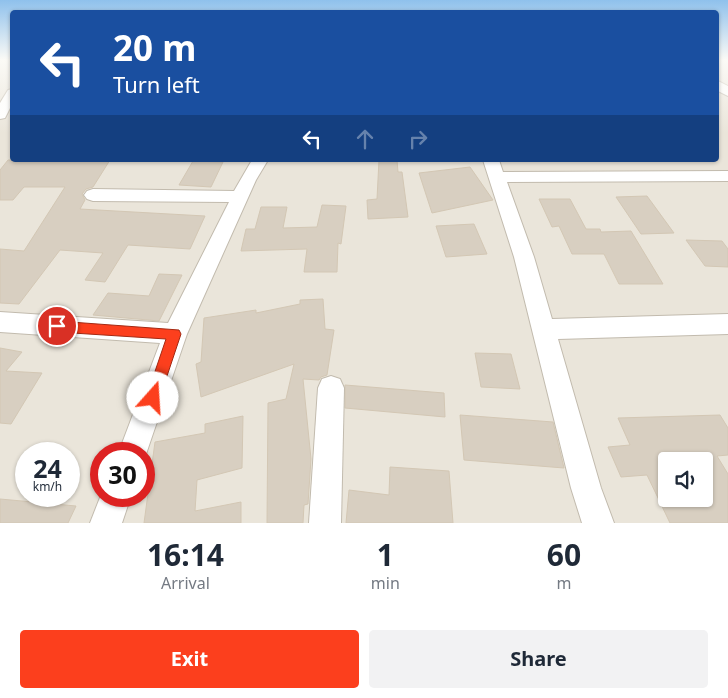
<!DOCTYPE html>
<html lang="en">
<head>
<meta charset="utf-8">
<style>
  :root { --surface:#fff; --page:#f2f2f3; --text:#1f2937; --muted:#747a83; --accent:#fc3f1d }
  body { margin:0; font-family:"Noto Sans",sans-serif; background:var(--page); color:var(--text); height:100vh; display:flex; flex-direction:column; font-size:19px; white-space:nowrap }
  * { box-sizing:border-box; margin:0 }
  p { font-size:16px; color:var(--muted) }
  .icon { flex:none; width:28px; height:28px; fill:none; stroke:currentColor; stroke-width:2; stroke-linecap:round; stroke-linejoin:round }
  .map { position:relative; height:523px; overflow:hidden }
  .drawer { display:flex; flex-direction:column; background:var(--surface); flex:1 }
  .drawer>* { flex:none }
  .guide { position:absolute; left:10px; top:10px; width:709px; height:152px; border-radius:5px; box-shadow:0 1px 4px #0004; background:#1a4fa0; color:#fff; overflow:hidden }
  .fabs { position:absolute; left:658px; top:452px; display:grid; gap:10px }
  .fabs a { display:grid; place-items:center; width:55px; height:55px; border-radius:5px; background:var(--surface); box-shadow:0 1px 4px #0004; font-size:25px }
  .speed { position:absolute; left:15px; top:442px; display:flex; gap:10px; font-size:25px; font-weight:700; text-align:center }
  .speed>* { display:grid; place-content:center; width:65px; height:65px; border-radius:50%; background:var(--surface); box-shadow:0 1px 4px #0004; line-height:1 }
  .speed small { font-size:12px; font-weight:400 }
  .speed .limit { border:8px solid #d22; background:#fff; color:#111 }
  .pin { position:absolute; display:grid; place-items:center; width:42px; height:42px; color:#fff; margin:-21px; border:2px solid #fff; border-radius:50%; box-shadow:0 1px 5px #0007 }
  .me { position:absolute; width:55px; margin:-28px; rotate:19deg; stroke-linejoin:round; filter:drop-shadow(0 0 4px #0008) }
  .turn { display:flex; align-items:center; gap:18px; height:105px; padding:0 20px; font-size:22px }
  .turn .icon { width:65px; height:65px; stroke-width:2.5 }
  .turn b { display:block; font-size:35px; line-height:42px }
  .lanes { display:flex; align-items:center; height:48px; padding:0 20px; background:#0003; justify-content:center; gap:25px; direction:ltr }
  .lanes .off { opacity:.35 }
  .eta { display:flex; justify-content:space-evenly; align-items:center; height:85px; text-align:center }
  .eta b { font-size:30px; font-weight:700; line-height:35px }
  .primary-button { display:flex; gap:10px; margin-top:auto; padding:10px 20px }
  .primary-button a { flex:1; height:58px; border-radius:5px; background:var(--accent); color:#fff; font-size:20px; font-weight:700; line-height:58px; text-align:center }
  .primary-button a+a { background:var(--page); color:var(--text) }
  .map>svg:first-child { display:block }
  .residential { fill:#eae5da; fill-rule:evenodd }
  .building { fill:#d8cfc1; stroke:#d3c7b4; fill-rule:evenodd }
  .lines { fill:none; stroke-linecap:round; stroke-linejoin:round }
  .minor-casing { stroke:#c2bbae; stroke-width:2 }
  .minor { fill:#fff; fill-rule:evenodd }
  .route { fill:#fc3f1d; stroke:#a42913 }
</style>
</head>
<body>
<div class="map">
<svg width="728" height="523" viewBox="0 0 728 523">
  <rect width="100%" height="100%" fill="#f6f3ec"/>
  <path class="residential" d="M0,60H12V160H716V60H728V523H0ZM26,454H69V496H26ZM101,454H144V496H101ZM666,461H704V499H666Z"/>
  <g class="building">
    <path d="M8,160H110L93,187L86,189L82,194L85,200L80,209L205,216L190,249L128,245L105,282L85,280L103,253L60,250L19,304L0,303V249L24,251L65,187H24L13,200H0V170Z"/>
    <path d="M379,160H397L398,172H402L408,217L368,219L367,200L377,199Z"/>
    <path d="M193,161L223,162L211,187L179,185Z"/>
    <path d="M470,167L493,200L432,213L419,173Z"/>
    <path d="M647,196L674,233L641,234L616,197Z"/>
    <path d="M539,199H570L586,229H600L601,232L631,231L663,284H619L604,254H572L559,226L552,227Z"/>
    <path d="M322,205L346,206L341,244L338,243L337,272H304L307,249L241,251L246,229H255L261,207H287L283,228L317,227Z"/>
    <path d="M474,224L487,254L446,257L436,226Z"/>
    <path d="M686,240L722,241L728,249V267L705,266Z"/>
    <path d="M159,274L182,275L159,321L93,315L108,293L149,296Z"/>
    <path d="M323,299L325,329L334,330L327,375L321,377L319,380L303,379L311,459L308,504L304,505L303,523H267L268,403L286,399L294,364L201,397L196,364L201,362L204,318L256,310V313L300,304V300Z"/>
    <path d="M0,348L22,352L6,371L42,373L11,424L0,423Z"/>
    <path d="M475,353L511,354L520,389L481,387Z"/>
    <path d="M345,385L444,393L445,417L345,408Z"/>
    <path d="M460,415L553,422L564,468L464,460Z"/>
    <path d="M720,415L728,428V455L717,456L728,474V523H670L647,475L621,477L608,447L630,445L618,418ZM704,456V499H666V457Z"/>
    <path d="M243,416L242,468L197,480L195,511L241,502V523H144L155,442L205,433V424Z"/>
    <path d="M390,467L449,471L453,523H346L349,490L389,495Z"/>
    <path d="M0,499L76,506L68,523H0Z"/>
  </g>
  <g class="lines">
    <g class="minor-casing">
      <g id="minor">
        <path d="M716,80L728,86V96L716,90Z"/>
        <path d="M12,89V104L5,118L0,119V103L8,90Z"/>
        <path d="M252,160H268L256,180L187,334L144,460V454H118L160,343L0,332V312L168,323L229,202L93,201L87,199L84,195L87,191L93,189L234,191Z"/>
        <path d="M483,160H499L503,172L728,171V181L507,182L534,257L552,319L728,314V334L558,339L601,488L614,523H582L571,488L514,257Z"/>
        <path d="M331,376L340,379L344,388L341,523H309L318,388L322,379Z"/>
        <path d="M101,495L131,496L122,523H90Z"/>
      </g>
    </g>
    <use href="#minor" class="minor"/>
  </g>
  <linearGradient id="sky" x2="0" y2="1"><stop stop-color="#8fc1ec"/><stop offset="0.45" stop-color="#fbfaf6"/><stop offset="1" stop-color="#fbfaf6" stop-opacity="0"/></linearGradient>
  <rect width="728" height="133" fill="url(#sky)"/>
  <path class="route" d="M57,321L179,330L181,334L158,403L153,405L148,403L146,398L166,339L57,332L53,330L51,326L53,322Z"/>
</svg>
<div class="fabs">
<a><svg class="icon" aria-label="sound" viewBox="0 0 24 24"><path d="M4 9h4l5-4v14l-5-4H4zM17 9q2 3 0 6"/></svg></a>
</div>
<div class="speed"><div>24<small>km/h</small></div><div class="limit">30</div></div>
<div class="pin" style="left:57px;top:326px;background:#d93025"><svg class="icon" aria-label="arrive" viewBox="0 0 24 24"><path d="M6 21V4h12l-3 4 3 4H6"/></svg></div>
<svg class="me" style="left:153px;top:398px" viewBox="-20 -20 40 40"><circle r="19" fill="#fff"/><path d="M0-13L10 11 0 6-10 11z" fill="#fc3f1d"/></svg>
<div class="guide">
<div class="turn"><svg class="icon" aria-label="left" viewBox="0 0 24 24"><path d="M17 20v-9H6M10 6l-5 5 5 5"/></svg><div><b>20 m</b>Turn left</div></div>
<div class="lanes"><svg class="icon" aria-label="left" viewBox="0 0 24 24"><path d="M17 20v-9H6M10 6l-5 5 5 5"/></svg><svg class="icon off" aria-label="ahead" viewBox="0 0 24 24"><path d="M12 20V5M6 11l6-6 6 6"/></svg><svg class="icon off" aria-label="right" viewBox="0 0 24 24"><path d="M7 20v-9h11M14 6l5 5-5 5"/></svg></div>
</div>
</div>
<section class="drawer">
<div class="eta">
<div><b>16:14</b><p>Arrival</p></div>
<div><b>1</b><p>min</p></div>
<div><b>60</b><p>m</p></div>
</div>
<div class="primary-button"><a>Exit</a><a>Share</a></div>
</section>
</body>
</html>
